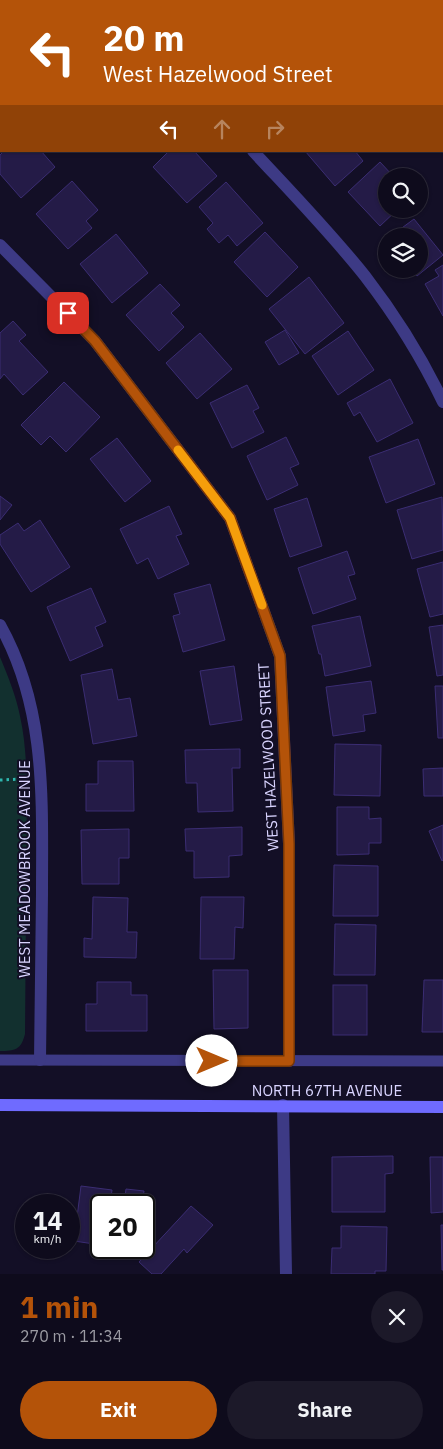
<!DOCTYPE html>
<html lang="en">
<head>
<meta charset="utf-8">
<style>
  :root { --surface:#0e0b1c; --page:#1c1929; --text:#f1f3f6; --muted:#9b9ba3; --line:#2e2b3b; --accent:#b45309 }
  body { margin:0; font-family:"IBM Plex Sans",sans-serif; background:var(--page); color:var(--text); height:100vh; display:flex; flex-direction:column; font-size:19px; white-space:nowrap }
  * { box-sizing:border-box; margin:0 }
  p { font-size:16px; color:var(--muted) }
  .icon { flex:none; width:28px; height:28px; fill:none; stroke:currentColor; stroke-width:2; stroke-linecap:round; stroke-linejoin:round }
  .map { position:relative; height:1274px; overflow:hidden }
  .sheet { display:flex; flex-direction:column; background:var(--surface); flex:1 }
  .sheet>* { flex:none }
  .top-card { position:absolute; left:0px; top:0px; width:444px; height:152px; box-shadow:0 1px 4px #0004,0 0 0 1px var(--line); background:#b45309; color:#fff; overflow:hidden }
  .tools { position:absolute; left:378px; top:168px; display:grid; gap:10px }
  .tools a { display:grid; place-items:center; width:50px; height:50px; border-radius:50%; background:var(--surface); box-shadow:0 1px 4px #0004,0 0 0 1px var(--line); font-size:25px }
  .speed { position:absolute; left:15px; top:1194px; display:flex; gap:10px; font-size:25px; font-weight:700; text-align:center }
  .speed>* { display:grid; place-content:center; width:65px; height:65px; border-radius:50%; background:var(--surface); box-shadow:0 1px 4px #0004,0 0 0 1px var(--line); line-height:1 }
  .speed small { font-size:12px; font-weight:400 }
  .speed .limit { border:2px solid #111; border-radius:8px; background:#fff; color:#111 }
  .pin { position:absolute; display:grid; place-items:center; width:42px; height:42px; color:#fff; margin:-21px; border-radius:10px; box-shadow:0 2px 8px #0006 }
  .me { position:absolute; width:55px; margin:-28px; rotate:90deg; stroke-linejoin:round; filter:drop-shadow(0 0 4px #0008) }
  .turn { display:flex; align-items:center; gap:18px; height:105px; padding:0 20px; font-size:22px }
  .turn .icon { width:65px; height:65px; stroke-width:2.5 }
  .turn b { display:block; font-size:35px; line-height:42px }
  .lanes { display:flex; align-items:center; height:48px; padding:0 20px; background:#0003; justify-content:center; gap:25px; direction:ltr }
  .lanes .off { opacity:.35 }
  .round { display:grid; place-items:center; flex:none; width:52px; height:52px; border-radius:26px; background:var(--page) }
  .headline { display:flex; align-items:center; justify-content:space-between; height:85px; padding:0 20px }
  h1 { font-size:30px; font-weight:800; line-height:38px; color:var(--accent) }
  .button { display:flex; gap:10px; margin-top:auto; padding:10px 20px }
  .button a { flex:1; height:58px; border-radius:30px; background:var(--accent); color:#fff; font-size:20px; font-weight:800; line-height:58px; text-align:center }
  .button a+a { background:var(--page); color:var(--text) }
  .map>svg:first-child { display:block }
  .green { fill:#12302f }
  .building { fill:#241b47; stroke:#3b2d73 }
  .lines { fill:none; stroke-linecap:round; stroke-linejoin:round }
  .path { stroke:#2fb8b0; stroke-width:3; stroke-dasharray:2.5 4; stroke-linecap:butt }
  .lane { stroke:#3d3a85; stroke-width:11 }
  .street { stroke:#3d3a85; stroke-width:12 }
  .secondary { stroke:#6f6bff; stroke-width:12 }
  .route-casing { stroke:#753606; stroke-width:12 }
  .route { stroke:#b45309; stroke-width:9 }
  .slow { stroke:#f59e0b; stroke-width:9 }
  .labels { text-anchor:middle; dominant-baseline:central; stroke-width:4; stroke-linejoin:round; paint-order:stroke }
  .street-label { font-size:15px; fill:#d9d4ff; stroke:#130f26 }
</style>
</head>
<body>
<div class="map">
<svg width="443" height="1274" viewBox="0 0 443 1274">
  <rect width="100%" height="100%" fill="#130f26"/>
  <path class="green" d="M0,657C8,676 16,696 20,716C25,738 26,761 27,783L25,1034C21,1050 15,1051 0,1051Z"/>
  <g class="building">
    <path d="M4,151H41L55,167L21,198L0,174V155Z"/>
    <path d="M169,151H194L217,176L187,203L153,167Z"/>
    <path d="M305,151H355L363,161L335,186Z"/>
    <path d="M380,162L393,176H386V209H398L380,226L348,192Z"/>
    <path d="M72,181L98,210L86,221L92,228L68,249L36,214Z"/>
    <path d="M226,182L263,223L237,246L228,235L219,243L207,229L213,223L199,207Z"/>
    <path d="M414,219L443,255L417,276L411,269H419V236H391Z"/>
    <path d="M265,232L298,267L267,297L234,262Z"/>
    <path d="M116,234L148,273L112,303L80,264Z"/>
    <path d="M443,265V316L425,284L439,276L435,270Z"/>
    <path d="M309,277L344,323L305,354L269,309Z"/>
    <path d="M160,284L180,305L171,313L184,327L159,351L126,315Z"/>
    <path d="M13,321L26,335L19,341L48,372L23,395L4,374L0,379V333Z"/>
    <path d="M285,330L299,353L279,365L265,342Z"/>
    <path d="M348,331L374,370L338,395L312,356Z"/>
    <path d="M200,333L232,369L197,399L166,363Z"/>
    <path d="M390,379L413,423L377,442L360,412L354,416L347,403Z"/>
    <path d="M64,382L100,417L66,452L50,436L41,445L21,425Z"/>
    <path d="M247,385L259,408L253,411L264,432L232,448L210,403Z"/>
    <path d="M286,437L299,464L290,468L298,485L267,500L247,456Z"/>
    <path d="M117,438L151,481L125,502L90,459Z"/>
    <path d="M418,439L435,484L386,503L369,457Z"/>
    <path d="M0,496L12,505L0,520Z"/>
    <path d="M442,497L443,550L412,559L397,510Z"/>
    <path d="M307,498L322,546L290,557L274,509Z"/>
    <path d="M169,506L182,534L176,536L189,564L158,579L148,558L137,564L120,529Z"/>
    <path d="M40,520L70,567L31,592L0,544V535L18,523L24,531Z"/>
    <path d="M347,551L355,574L348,576L356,599L313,614L298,568Z"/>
    <path d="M443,562V614L430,617L417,569Z"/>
    <path d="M210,584L225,640L183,652L173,616L180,614L174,594Z"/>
    <path d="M91,588L106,622L95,627L103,646L70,661L47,607Z"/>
    <path d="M360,616L371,666L325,676L321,654H319L312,626Z"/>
    <path d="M443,625V675L437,676L429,627Z"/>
    <path d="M234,666L242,720L210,725L200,671Z"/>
    <path d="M112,669L118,700L130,698L137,736L93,744L81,675Z"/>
    <path d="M371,681L376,713L363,715L365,731L333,736L326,687Z"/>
    <path d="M435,686H443V738H438Z"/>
    <path d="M335,744L381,745L380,796L334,795Z"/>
    <path d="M240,749V768H232L233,811L198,812L197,783H186L185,750Z"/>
    <path d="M98,761H133L134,811H86V784H98Z"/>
    <path d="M443,768V796H424L423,769Z"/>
    <path d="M337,807H369V819L381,818V843H369V854L337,855Z"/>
    <path d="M443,825V860L442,861L429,831Z"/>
    <path d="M242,827V855L229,856V877L194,878V851H186L185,829Z"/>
    <path d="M129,829V858H119V884H82L81,830Z"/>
    <path d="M334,865L378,866V916H333Z"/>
    <path d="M93,897L128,898L127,932H137L136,958L84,957V938L92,939Z"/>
    <path d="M201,897H244L243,928L235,927L234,959H200Z"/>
    <path d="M335,924L376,925L375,975H334Z"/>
    <path d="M213,970H248V1028L214,1029Z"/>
    <path d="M424,980H443V1032H422Z"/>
    <path d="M97,982H131V995H147V1031H86V1004H97Z"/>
    <rect x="333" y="985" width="34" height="50"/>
    <path d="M393,1156V1173L385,1174V1212H332V1157Z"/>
    <path d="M430,1157H443V1212L431,1213Z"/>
    <path d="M81,1186L112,1190L110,1205H101V1245L74,1241Z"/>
    <path d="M126,1189L144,1191L142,1205H124Z"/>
    <path d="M144,1206L154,1207L150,1236L144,1235Z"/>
    <path d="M191,1206L213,1225L187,1253L184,1249L161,1274H152L139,1262Z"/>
    <path d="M441,1225H443V1270H442Z"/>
    <path d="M341,1226L387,1227L386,1271H375V1274H331L332,1248H341Z"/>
    <path d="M119,1248H140L139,1254L118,1251Z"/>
  </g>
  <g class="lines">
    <path class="path" d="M0,780L23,779"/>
    <path class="lane" d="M0,1060L443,1061"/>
    <g class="street">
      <path d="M116,0L117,1"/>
      <path d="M253,151C291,192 330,232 365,276C395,315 422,358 443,402"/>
      <path d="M0,245L95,341L230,518L280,656L289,844V1061"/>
      <path d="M0,625C47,709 42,800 42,894C41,949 41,1005 40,1060"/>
      <path d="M283,1105L286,1274"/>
    </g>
    <path class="secondary" d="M0,1105L443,1107"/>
  </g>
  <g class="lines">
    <g class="route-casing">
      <path id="route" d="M68,313L95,341L230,518L280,656L289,844V1061H212"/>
    </g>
    <use href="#route" class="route"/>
    <path class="slow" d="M178,450L230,518L262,605"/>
  </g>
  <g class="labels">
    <g class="street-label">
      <text transform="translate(268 757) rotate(-93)">WEST HAZELWOOD STREET</text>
      <text transform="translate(24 869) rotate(-90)">WEST MEADOWBROOK AVENUE</text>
      <text x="327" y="1090">NORTH 67TH AVENUE</text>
    </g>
  </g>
</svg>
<div class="tools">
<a><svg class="icon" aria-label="search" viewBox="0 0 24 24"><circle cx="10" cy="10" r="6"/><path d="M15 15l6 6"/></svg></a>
<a><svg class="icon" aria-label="layers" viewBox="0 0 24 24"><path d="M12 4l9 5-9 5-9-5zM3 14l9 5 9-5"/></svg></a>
</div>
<div class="speed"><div>14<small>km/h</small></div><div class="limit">20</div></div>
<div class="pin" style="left:68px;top:313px;background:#d93025"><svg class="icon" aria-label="arrive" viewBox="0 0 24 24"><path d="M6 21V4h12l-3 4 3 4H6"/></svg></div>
<svg class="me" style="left:212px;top:1061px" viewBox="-20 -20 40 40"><circle r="19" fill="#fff"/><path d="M0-13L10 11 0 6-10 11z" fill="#b45309"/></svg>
<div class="top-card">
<div class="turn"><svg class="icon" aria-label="left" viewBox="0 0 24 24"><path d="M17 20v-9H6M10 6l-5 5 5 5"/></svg><div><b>20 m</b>West Hazelwood Street</div></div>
<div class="lanes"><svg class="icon" aria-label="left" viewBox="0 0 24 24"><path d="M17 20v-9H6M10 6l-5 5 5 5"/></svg><svg class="icon off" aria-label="ahead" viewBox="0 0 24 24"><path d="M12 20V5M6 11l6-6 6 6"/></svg><svg class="icon off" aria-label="right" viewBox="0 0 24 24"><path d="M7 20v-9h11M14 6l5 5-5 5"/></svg></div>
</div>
</div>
<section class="sheet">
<div class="headline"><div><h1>1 min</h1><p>270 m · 11:34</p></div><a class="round"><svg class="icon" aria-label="close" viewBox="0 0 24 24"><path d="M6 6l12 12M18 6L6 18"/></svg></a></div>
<div class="button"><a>Exit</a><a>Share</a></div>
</section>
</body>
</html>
